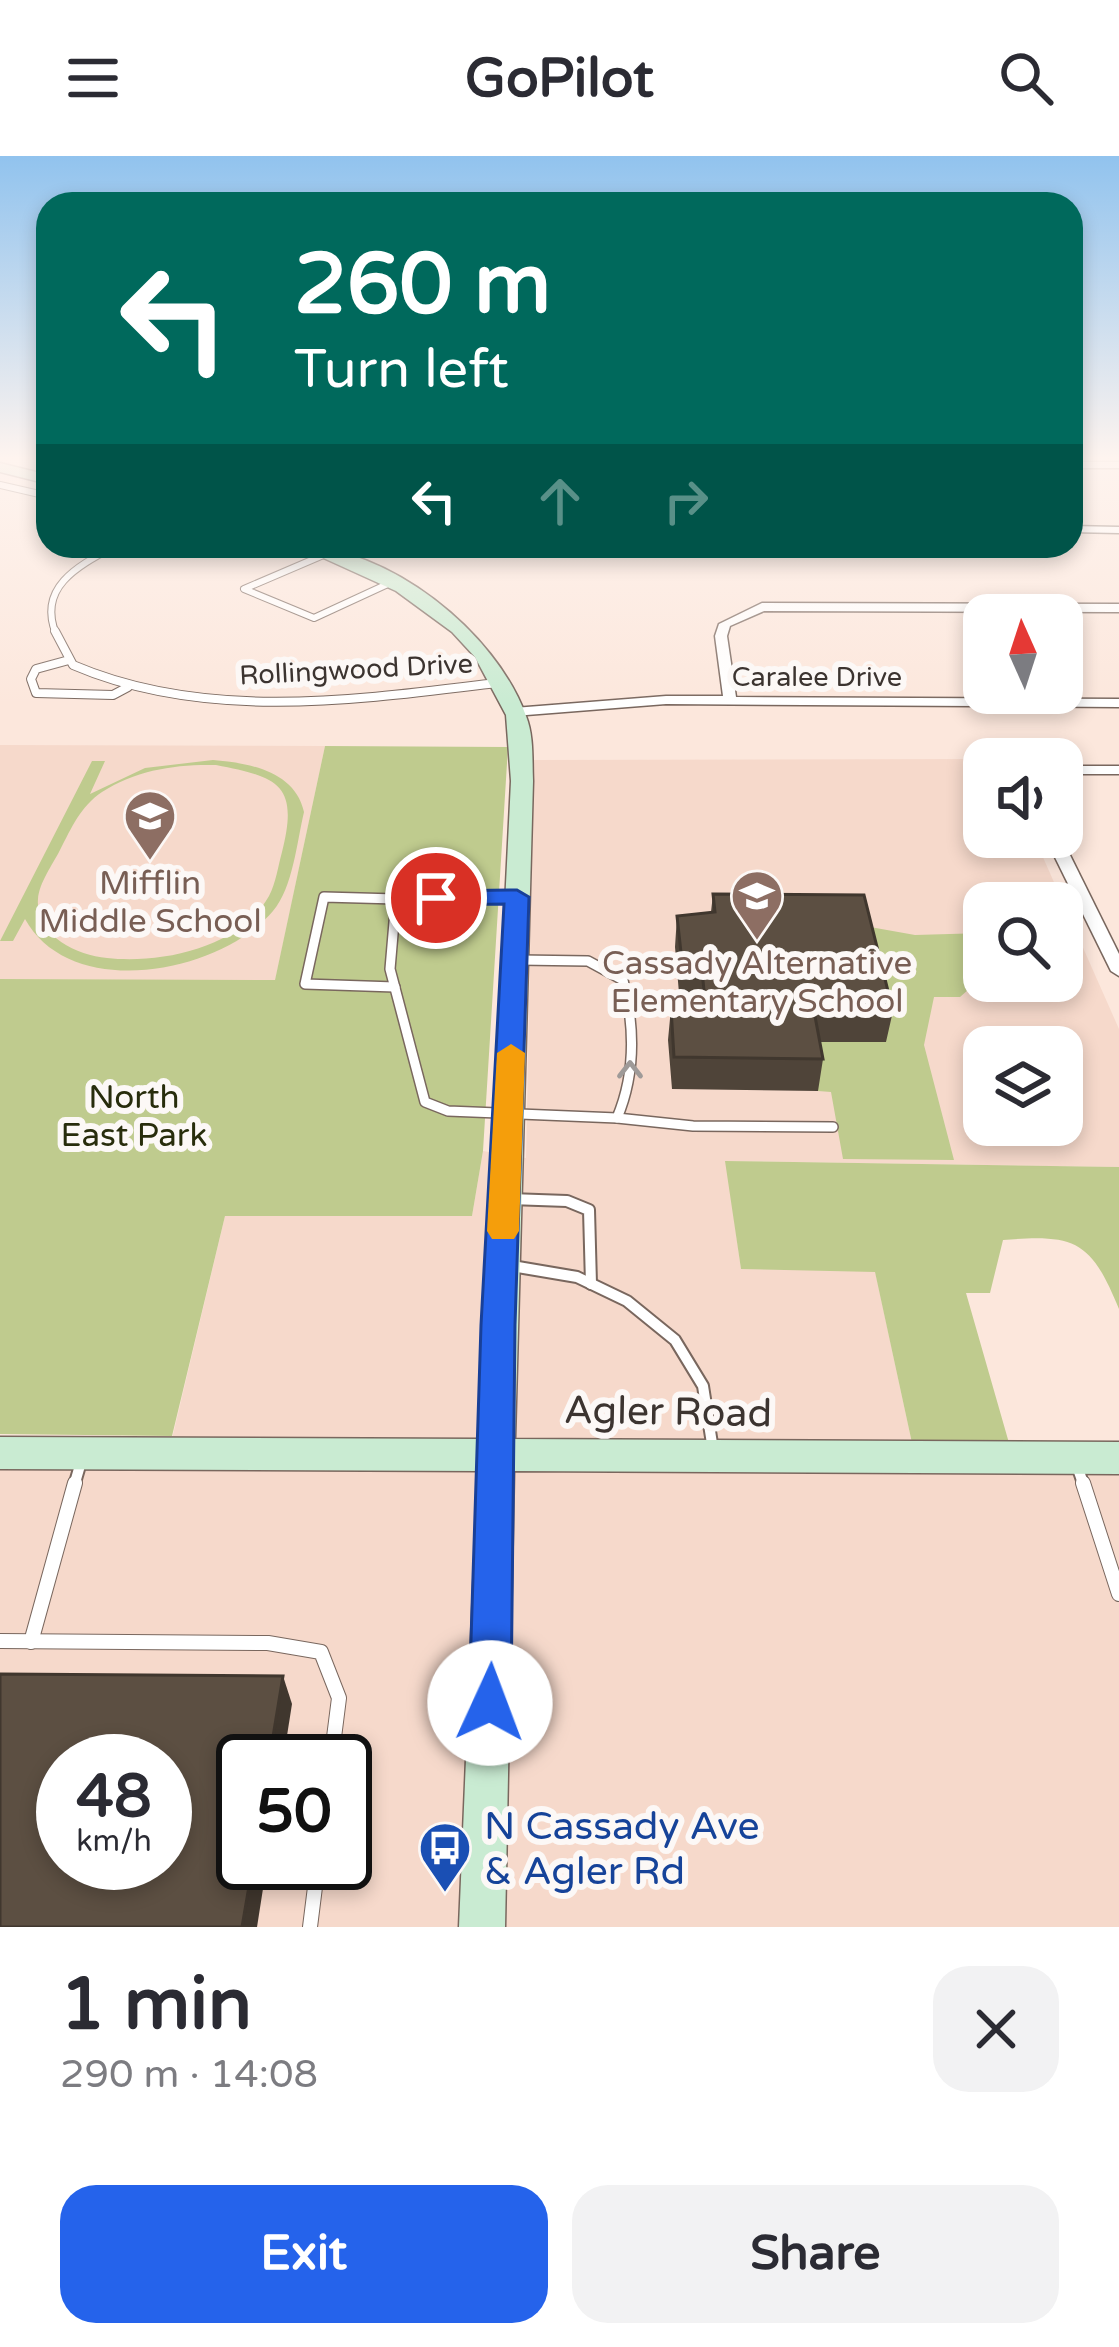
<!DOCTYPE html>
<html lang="en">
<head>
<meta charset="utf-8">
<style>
  :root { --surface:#fff; --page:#f2f2f3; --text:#2b2b33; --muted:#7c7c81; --accent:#2563eb }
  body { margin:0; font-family:"Varela Round",sans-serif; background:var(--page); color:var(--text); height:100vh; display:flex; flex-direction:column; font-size:45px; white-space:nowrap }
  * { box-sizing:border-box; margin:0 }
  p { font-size:39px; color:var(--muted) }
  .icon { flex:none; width:66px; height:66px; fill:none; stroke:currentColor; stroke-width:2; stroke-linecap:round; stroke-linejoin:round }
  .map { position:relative; height:1771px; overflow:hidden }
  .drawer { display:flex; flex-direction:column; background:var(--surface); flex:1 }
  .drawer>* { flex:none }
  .guide { position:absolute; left:36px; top:36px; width:1047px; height:366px; border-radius:36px; box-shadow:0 6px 18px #0003; background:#00695c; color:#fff; overflow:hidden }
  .needle { width:78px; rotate:357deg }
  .buttons { position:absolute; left:963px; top:438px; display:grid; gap:24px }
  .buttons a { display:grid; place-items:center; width:120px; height:120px; border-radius:24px; background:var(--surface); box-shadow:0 6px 18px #0003; font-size:60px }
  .speed { position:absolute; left:36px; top:1578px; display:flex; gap:24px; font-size:60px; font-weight:700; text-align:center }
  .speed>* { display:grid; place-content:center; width:156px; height:156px; border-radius:50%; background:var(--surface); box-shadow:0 6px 18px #0003; line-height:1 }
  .speed small { font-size:30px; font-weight:400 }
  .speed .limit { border:6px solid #111; border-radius:18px; background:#fff; color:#111 }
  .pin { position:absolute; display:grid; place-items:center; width:102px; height:102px; color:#fff; margin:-51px; border:6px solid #fff; border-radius:50%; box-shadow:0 3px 12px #0007 }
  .me { position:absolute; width:132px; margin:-66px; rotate:2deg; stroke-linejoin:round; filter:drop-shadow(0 0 9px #0008) }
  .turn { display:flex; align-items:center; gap:42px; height:252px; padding:0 60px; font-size:54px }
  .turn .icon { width:156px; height:156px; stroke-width:2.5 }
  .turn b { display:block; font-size:84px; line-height:102px }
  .lanes { display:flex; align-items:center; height:114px; padding:0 60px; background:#0003; justify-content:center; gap:60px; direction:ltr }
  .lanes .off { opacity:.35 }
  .round { display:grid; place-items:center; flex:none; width:126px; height:126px; border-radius:36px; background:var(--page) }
  .summary { display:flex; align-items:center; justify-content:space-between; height:204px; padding:0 60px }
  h1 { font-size:72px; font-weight:700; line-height:90px }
  .button { display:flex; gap:24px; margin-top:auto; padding:24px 60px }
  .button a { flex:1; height:138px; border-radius:36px; background:var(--accent); color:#fff; font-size:48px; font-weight:700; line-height:138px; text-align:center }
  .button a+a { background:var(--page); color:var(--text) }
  header { display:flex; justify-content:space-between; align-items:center; height:156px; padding:0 60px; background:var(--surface); font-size:54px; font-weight:700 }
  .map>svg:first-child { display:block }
  .built { fill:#f6d9cb; fill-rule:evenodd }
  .green { fill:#bfcb8e; fill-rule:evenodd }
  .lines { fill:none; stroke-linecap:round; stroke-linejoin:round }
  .lane-far4-casing { stroke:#79675e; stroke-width:8 }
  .lane-far3-casing { stroke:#79675e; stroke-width:10 }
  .lane-far2-casing { stroke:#79675e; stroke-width:12 }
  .lane-far1-casing { stroke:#79675e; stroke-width:14 }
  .lane-casing { stroke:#79675e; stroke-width:16 }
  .street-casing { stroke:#79675e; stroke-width:3 }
  .secondary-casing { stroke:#79675e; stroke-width:3 }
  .lane-far4 { stroke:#fff; stroke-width:6 }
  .lane-far3 { stroke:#fff; stroke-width:8 }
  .lane-far2 { stroke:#fff; stroke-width:9 }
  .lane-far1 { stroke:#fff; stroke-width:10 }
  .lane { stroke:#fff; stroke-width:14 }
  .street { fill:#fff; fill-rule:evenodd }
  .secondary { fill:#c9ebd2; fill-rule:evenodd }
  .wall { fill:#4f4439 }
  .shaded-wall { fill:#40372e }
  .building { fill:#5c4f42; stroke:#40372e; stroke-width:3; fill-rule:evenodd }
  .oneway { stroke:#9e9a98 }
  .route { fill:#2563eb; stroke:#184099; stroke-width:3 }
  .slow { fill:#f59e0b }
  .labels { text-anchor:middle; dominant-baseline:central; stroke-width:12; stroke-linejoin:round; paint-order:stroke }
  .far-street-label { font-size:27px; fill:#3c3430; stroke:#fcf8f6 }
  .education-label { font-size:33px; fill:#785e54; stroke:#fcf8f6 }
  .park-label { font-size:33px; fill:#282d0c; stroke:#fcf8f6 }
  .near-street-label { font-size:39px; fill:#3c3430; stroke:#fcf8f6 }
  .near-transit-label { font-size:39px; fill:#164399; stroke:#fcf8f6; text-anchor:start }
</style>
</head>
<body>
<header><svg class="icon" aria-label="menu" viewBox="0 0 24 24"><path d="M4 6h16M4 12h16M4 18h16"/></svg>GoPilot<svg class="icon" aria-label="search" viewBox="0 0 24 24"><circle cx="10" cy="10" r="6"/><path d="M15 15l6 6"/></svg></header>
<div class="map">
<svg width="1119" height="1771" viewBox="0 0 1119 1771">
  <rect width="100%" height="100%" fill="#fce7dc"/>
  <g class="built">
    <path d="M0,589L325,590L275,825L0,823Z"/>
    <path d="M984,603V681H1034L1119,873V1011L726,1005L741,1113L875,1115L912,1287H1119V1771H0V1307L166,1308L225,1060H472L483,995L526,1002L534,604ZM984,747H1062V825H984ZM984,891H1062V969H984ZM63,1605H165V1707H63ZM243,1605H345V1707H243Z"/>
  </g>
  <g class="green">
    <path d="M325,590L508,591L483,995L472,1060H225L172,1280L0,1278V823L275,824Z"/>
    <path d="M213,604C249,607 295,615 304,656C297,685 293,732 273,755C220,818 71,846 25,763L13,785H0L92,605H105L90,638L145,612ZM216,609C279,621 299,629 282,696C278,710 276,727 269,740C240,792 161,808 107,802C76,799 35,779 38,743C39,727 53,708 60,694C72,671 80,651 102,636C136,614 176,608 216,609Z"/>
    <path d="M859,769L915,779L984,777V825H1002L977,826L960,841H934L924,889L954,1004L843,1003L831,936L818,935L809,886Z"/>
    <path d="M725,1005L1119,1011V1153C1091,1085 1076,1078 1003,1084L990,1137H966L1009,1287H912L875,1116L741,1113Z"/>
  </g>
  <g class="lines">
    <g class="lane-far4-casing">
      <g id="lane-far4">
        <path d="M0,329L48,340"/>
        <path d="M328,397L244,433L314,462L392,426"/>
        <path d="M56,478C37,431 78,410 115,390"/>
      </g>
    </g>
    <g class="lane-far3-casing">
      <g id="lane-far3">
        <path d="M55,475L73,509C206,566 357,544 496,527"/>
        <path d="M69,504L36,513L31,523L36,537L113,539L128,531"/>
      </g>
    </g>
    <g class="lane-far2-casing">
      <g id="lane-far2">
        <path d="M517,741L396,743L390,813L425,946L448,955L617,962C636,917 635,871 623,824L588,805L519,804"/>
        <path d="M395,831L305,828L324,741L396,743"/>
        <path d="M617,962L693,970L833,971"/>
      </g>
    </g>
    <g class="lane-far1-casing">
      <g id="lane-far1">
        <path d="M510,1043L567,1045L589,1054L591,1128"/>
        <path d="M512,1110L577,1121L627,1145L675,1184L703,1230L713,1294"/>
        <path d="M1076,1307L1084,1330"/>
        <path d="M74,1330L81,1306"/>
      </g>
    </g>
    <g class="lane-casing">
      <g id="lane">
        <path d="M1083,1327L1119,1438"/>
        <path d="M0,1485L268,1487L321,1496L339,1542L331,1605"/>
        <path d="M31,1486L75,1327"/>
        <path d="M310,1771L318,1707"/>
      </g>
    </g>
    <g class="street-casing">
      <g id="street">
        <rect x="1071" y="306" width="48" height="6"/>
        <path d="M1071,370L1119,371V377L1071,376Z"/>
        <path d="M762,447L1119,448V456L764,455L730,470L727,480L736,541L1119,543V551L666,548L514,560L507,556L514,552L666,540H723L715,480L719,468Z"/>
        <rect x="1062" y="610" width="57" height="8"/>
        <path d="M1045,681H1061L1119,798V820L1111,815Z"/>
      </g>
    </g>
    <g class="secondary-casing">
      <g id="secondary">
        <path d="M0,307L48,319V328L0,316Z"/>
        <path d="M297,390C388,390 496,476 526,560C534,580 532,604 533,625L515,1283L1119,1286V1318L514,1315L505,1771H459L478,1315L0,1313V1281L479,1283L511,625L506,559L475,501L452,476L396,435Z"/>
      </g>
    </g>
    <use href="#lane-far4" class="lane-far4"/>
    <use href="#lane-far3" class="lane-far3"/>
    <use href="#lane-far2" class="lane-far2"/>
    <use href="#lane-far1" class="lane-far1"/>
    <use href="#lane" class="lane"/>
    <use href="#street" class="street"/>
    <use href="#secondary" class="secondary"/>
  </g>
  <path class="wall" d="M713,738L893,855L886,886H820L823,903L818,935L672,933L668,884L671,852L700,853L698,837H679L675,791L677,760L711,756Z"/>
  <g class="shaded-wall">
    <path d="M283,1520L292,1548L283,1605H269Z"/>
    <path d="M253,1707H267L257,1771H242Z"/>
  </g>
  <g class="building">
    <path d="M713,738L864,739L893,855H814L823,903L674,901L671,852L706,853L701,806H682L677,760L715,756Z"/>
    <path d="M0,1518L283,1520L269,1605H243V1707H253L242,1771H0ZM63,1605H165V1707H63Z"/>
  </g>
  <defs><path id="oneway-chevron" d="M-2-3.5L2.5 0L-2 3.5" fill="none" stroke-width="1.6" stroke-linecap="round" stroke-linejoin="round" transform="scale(3)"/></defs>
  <use class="oneway" href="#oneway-chevron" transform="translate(630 914) rotate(-90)"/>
  <linearGradient id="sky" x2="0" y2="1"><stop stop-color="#91c3ee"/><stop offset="0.55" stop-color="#fef4ef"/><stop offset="1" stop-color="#fef4ef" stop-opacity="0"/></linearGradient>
  <rect width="1119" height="549" fill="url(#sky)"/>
  <path class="route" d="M517,734L529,741L515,1169L511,1547L505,1562L490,1568L475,1562L469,1547L481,1169L504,748L436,749L424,742L436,735Z"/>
  <path class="slow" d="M511,888L525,897L519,1075L514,1083H492L487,1075L497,897Z"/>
  <defs>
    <g id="school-pin" transform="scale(2.7)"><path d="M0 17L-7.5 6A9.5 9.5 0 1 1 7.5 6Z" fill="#8d6e63" stroke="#fcf8f6"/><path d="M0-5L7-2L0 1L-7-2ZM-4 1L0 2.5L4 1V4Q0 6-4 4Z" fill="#fff"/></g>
    <g id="bus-pin" transform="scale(2.7)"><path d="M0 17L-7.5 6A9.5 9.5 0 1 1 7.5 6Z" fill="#1a4fb4" stroke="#fcf8f6"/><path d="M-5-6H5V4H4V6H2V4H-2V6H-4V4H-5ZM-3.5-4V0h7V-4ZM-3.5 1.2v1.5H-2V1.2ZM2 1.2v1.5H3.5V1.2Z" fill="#fff"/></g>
  </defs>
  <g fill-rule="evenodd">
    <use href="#school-pin" x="150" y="660"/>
    <use href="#school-pin" x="757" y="740"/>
    <use href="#bus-pin" x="445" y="1692"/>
  </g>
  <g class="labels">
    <g class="far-street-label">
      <text transform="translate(356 514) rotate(-3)">Rollingwood Drive</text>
      <text x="817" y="521">Caralee Drive</text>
    </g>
    <g class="education-label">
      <text x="150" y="727">Mifflin<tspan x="150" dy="38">Middle School</tspan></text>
      <text x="757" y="807">Cassady Alternative<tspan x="757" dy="38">Elementary School</tspan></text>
    </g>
    <g class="park-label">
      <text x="134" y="941">North<tspan x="134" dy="38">East Park</tspan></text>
    </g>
    <g class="near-street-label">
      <text transform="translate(668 1256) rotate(1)">Agler Road</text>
    </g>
    <g class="near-transit-label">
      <text x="484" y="1670">N Cassady Ave<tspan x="484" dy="45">&amp; Agler Rd</tspan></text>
    </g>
  </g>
</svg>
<div class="buttons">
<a><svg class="needle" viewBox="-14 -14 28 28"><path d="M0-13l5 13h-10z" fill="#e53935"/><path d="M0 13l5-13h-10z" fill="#7c7c81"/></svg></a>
<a><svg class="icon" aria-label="sound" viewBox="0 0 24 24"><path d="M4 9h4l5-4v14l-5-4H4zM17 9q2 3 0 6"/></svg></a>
<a><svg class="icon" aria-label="search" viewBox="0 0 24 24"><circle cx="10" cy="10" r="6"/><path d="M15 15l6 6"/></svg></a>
<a><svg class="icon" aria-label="layers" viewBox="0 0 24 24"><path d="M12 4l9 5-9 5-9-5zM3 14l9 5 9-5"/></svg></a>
</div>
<div class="speed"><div>48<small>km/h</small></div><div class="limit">50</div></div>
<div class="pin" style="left:436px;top:742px;background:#d93025"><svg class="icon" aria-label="arrive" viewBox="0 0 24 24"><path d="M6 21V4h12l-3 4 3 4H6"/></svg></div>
<svg class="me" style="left:490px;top:1547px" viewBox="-20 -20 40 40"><circle r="19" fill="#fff"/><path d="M0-13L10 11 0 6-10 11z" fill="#2563eb"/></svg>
<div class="guide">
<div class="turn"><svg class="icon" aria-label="left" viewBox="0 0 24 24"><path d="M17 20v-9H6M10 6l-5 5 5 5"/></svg><div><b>260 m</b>Turn left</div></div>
<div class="lanes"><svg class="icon" aria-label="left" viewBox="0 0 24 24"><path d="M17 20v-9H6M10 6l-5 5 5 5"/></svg><svg class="icon off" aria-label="ahead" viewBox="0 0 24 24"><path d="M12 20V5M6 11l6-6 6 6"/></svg><svg class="icon off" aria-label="right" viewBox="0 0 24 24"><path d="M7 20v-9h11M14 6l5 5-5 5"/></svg></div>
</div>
</div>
<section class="drawer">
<div class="summary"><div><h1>1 min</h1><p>290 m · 14:08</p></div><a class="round"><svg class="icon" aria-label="close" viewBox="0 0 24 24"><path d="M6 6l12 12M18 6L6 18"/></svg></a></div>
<div class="button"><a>Exit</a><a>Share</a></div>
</section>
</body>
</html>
